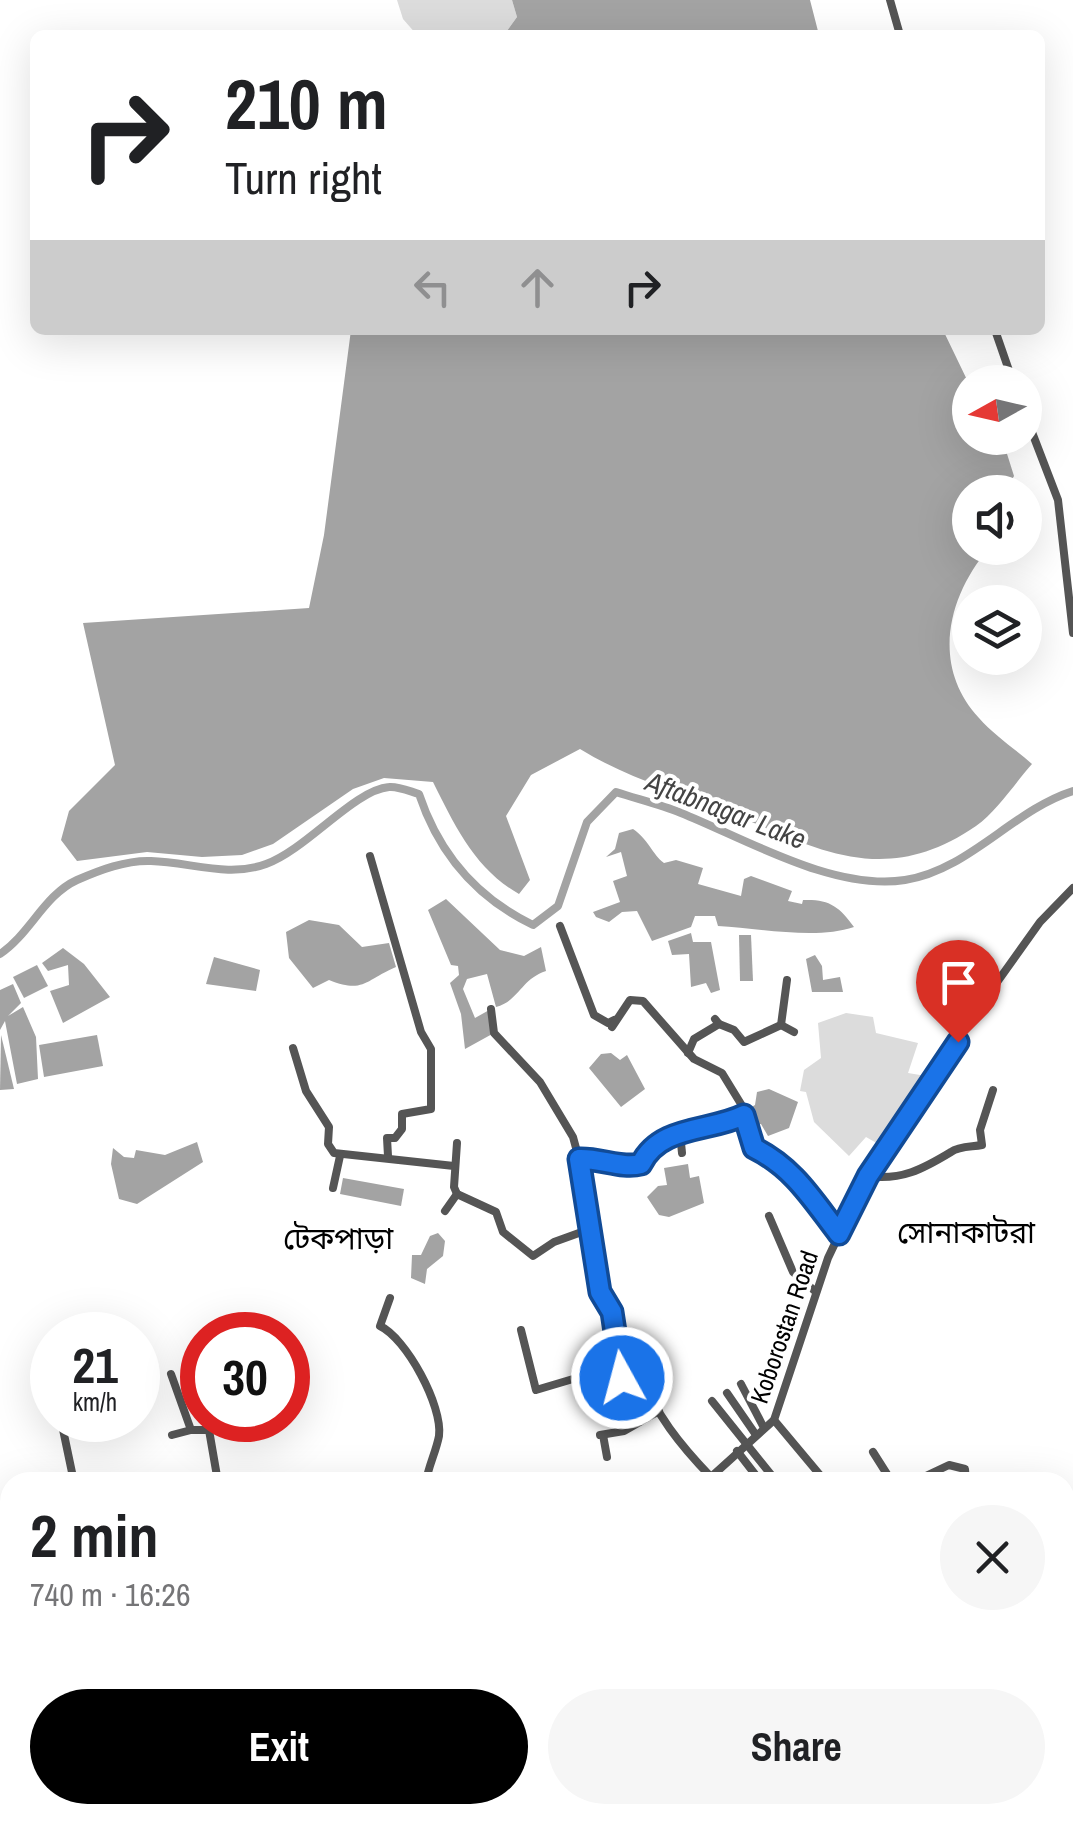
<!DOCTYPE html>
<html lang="en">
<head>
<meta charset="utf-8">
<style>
  :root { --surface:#fff; --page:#f6f6f6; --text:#202124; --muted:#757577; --accent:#000 }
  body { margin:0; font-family:"Archivo Narrow","Noto Sans Bengali",sans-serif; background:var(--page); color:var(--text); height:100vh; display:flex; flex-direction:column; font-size:38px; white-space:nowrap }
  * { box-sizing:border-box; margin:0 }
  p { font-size:32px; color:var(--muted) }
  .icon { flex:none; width:55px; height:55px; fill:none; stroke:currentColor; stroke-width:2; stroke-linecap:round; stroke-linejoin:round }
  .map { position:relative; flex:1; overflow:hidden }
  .drawer { position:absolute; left:0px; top:1472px; width:1075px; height:352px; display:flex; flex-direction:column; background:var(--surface); border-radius:30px 30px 0 0; box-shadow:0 10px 40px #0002 }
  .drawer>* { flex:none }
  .top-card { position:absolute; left:30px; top:30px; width:1015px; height:305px; border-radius:15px; box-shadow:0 10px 40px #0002; background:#fff; color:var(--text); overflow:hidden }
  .needle { width:65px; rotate:262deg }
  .controls { position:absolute; left:952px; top:365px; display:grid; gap:20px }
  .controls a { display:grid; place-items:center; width:90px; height:90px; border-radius:50%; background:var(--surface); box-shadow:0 10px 40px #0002; font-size:50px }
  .speed { position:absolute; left:30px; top:1312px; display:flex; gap:20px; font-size:50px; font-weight:700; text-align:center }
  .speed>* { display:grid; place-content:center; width:130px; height:130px; border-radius:50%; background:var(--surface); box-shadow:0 10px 40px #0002; line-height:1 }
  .speed small { font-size:25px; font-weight:400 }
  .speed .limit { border:15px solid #d22; background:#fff; color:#111 }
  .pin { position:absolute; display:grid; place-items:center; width:85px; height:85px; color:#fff; margin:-102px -42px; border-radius:50% 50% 50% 0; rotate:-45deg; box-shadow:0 0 10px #0007 }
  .pin .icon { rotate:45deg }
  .me { position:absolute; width:110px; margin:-55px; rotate:353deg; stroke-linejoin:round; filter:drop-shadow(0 0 8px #0008) }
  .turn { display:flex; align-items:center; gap:35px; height:210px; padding:0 30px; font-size:45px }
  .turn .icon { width:130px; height:130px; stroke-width:2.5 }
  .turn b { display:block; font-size:70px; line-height:85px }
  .lanes { display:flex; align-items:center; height:95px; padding:0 30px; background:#0003; justify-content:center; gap:50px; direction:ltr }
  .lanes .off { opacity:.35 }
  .round { display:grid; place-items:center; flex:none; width:105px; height:105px; border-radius:52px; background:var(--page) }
  .overview { display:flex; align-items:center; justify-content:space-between; height:170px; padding:0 30px }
  h1 { font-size:60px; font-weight:800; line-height:75px }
  .button { display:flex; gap:20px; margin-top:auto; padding:20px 30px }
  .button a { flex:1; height:115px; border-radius:60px; background:var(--accent); color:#fff; font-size:40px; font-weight:800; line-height:115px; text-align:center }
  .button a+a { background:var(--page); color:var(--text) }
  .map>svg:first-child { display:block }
  .green { fill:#dcdcdc }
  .water { fill:#a3a3a3 }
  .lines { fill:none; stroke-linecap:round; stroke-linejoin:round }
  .canal { stroke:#a3a3a3; stroke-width:8 }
  .minor { stroke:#555; stroke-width:8 }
  .route-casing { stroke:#114b97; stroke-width:25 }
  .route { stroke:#1a73e8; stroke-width:18 }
  .labels { text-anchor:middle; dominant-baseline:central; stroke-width:8; stroke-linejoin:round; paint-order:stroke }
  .street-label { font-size:25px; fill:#000; stroke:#fff }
  .water-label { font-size:28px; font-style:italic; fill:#444; stroke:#fff }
  .quarter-label { font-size:30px; fill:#000; stroke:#fff }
</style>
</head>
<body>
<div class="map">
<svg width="1073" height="1823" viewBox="0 0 1073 1823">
  <rect width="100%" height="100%" fill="#fff"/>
  <g class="green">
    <path d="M397,0H512L517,17L504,35H417L403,19Z"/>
    <path d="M846,1013L873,1017L876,1033L918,1043L908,1073L932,1077L880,1145L866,1137L849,1156L814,1122L806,1092L800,1091L804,1070L821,1058L818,1023Z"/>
  </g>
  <g class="water">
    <path d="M512,0H810L819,35H504L517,17Z"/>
    <path d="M351,330H943L970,386V438H1002L1014,476L1005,492H970V548H989C947,597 931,666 979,718C994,735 1015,749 1032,764C1015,783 997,811 976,826C884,889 817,849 726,811C674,790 629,779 580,749L531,775L506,816L530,880L519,894C475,869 455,826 433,782L384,778L353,789L273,844L242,855L202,857L147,852L77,861L61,840L69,811L115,765L83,623L309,608L324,535Z"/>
    <path d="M633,829C649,840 652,854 664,863L676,860L703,868L698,884L741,896L744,879L751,876L792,891L788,901L802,904L803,900C829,899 839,906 854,927C816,940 759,928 718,926L715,916H695L691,927L652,941L637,911L622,912L609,922L596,917L593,912L620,902L613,881L627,876L621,852L606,857L615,849L619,833Z"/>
    <path d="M446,899L500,950L524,956L541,947L546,971C521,979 519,1001 496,1007L487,974L467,979L463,989L475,1018L491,1009L494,1033L465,1049L461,1014L450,983L459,975L458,966L451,965L428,910Z"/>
    <path d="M309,920L339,925L362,947L389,943L396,967C365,980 364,994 329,980L313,988L289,958L286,932Z"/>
    <path d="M691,933L693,942H711L720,990L711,993L706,983L691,987L689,954L672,955L668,941Z"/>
    <path d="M739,935H751L753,981H740Z"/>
    <path d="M63,948L84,964L110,997L63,1023L50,991L69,985L68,965L48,971L42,963Z"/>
    <path d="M815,955L822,966L823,980L840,977L843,992H812L806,959Z"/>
    <path d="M214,957L260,970L256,991L206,984Z"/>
    <path d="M37,965L48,986L24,998L13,977Z"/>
    <path d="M13,984L21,1003L8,1016L23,1007L36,1037L38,1079L17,1084L5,1021L0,1030V990Z"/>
    <path d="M1,1035L14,1089L0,1090Z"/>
    <path d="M97,1035L103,1066L44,1077L39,1045Z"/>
    <path d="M611,1053L620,1060L627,1055L645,1089L621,1107L589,1068L601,1054Z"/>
    <path d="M769,1089L798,1102L789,1128L768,1136L761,1124L749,1127L748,1109L755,1105L757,1092Z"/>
    <path d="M197,1142L203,1162L137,1204L119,1199L111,1164L113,1148L124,1157L134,1158L136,1150L165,1155Z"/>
    <path d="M688,1164L690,1178L699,1176L704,1203L669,1217L659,1215L647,1197L658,1186L667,1185L664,1168Z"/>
    <path d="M343,1178L404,1189L401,1206L340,1194Z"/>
    <path d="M438,1233L445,1241L443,1256L427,1269L425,1284L411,1278L412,1255H421L430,1236Z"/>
  </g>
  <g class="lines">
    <path class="canal" d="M0,954C30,934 44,895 77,880C100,870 126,860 151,861C190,862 228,878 266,864C307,849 354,790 389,787C398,786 409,791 419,794C439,854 477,898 533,925L558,906L587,822L616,792C637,799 660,804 681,813C746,839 833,891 905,880C969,870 1013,810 1073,791"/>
    <g class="minor">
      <path d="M890,0L900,35"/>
      <path d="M995,330L1013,382"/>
      <path d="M1025,414L1058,500L1073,633"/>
      <path d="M370,856L421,1032L431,1049V1109L402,1114V1129L395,1138H387L388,1156"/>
      <path d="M560,926L594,1015L608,1023L614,1020"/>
      <path d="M491,1009L494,1033L540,1082L573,1137L579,1159"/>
      <path d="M719,1024L734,1030L744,1042L781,1025L787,980"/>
      <path d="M781,1025L794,1032"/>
      <path d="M612,1027L630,1000L643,1001L694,1059L722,1073L741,1104L754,1148C794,1169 812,1199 839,1234"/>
      <path d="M293,1048L306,1091L329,1127L328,1144L334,1153L454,1166"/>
      <path d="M688,1053L694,1039L719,1024L715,1019"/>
      <path d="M680,1133L682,1153"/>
      <path d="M867,1176C901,1181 923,1169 951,1152C959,1146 972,1147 982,1145L980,1130L993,1090"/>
      <path d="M333,1188L340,1156"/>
      <path d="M457,1194L454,1187L457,1143"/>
      <path d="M445,1211L457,1194L496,1212L503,1232L533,1256L554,1242L590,1229L601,1292L612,1312L621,1377L641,1373C653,1412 682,1447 711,1477L706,1482"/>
      <path d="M769,1216L793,1272L816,1292"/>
      <path d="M590,1229L579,1159H613L633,1167L641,1164C660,1125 709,1132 744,1115"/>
      <path d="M390,1298L380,1326C406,1338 443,1406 439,1436C436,1452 428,1467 426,1482"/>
      <path d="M521,1330L536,1390L573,1379L601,1384L621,1377"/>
      <path d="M52,1339V1381"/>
      <path d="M171,1374L191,1430H209L218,1482"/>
      <path d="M741,1384L764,1428"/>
      <path d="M727,1393L756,1435"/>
      <path d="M712,1401L777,1482"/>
      <path d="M61,1420L74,1482"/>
      <path d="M774,1420L820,1475L811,1482"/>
      <path d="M172,1435L191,1430"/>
      <path d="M600,1435L624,1431L659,1411"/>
      <path d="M603,1435L607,1457"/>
      <path d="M737,1451L761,1482"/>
      <path d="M873,1452L892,1482"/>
      <path d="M176,1478L179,1482"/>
      <path d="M713,1482L711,1477L774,1420L828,1258L867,1176L980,1006L1040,922L1073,888"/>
      <path d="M913,1482L949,1465L965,1469L966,1482"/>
      <path d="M1065,1544L1073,1531"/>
      <path d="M1065,1673L1073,1675"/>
      <path d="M0,1755L10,1753"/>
      <path d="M1065,1788L1066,1823"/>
      <path d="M110,1815L111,1823"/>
      <path d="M182,1815L185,1823"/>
      <path d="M394,1815L396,1823"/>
      <path d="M527,1815L528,1823"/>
      <path d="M791,1815L792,1823"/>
      <path d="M1025,1815V1823"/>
      <path d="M684,1823L685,1815"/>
    </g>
  </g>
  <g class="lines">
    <g class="route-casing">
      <path id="route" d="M622,1378L612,1312L600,1292L579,1159C600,1158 622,1169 641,1164C660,1125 710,1132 744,1115L754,1148C794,1168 812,1199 839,1234L868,1176L958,1042"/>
    </g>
    <use href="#route" class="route"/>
  </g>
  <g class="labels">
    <g class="street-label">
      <text transform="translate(784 1327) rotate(-71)">Koborostan Road</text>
    </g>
    <g class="water-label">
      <text transform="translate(726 810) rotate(21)">Aftabnagar Lake</text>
    </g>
    <g class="quarter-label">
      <text x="966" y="1232">সোনাকাটরা</text>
      <text x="338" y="1238">টেকপাড়া</text>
    </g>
  </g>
</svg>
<div class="controls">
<a><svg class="needle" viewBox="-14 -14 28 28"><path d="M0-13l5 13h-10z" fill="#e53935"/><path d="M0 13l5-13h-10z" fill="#757577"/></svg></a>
<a><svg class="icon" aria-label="sound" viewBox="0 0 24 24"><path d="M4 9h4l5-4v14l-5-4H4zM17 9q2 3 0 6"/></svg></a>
<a><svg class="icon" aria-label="layers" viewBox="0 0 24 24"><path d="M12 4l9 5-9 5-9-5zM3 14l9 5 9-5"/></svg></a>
</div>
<div class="speed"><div>21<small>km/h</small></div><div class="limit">30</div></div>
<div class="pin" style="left:958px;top:1042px;background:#d93025"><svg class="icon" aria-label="arrive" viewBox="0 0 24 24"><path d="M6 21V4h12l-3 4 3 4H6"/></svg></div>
<svg class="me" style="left:622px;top:1378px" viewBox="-20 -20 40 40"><circle r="17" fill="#1a73e8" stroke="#fff" stroke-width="3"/><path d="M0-11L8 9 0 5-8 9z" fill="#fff"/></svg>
<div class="top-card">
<div class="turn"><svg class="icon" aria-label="right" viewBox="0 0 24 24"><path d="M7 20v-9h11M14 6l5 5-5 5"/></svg><div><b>210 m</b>Turn right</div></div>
<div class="lanes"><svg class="icon off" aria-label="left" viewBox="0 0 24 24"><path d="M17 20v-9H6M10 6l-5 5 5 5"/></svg><svg class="icon off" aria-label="ahead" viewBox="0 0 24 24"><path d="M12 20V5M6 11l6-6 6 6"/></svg><svg class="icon" aria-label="right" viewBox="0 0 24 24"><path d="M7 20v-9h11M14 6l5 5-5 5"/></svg></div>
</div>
<section class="drawer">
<div class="overview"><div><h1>2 min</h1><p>740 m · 16:26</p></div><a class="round"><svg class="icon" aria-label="close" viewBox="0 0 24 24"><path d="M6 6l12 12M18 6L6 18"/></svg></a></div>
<div class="button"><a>Exit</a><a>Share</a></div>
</section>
</div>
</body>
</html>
